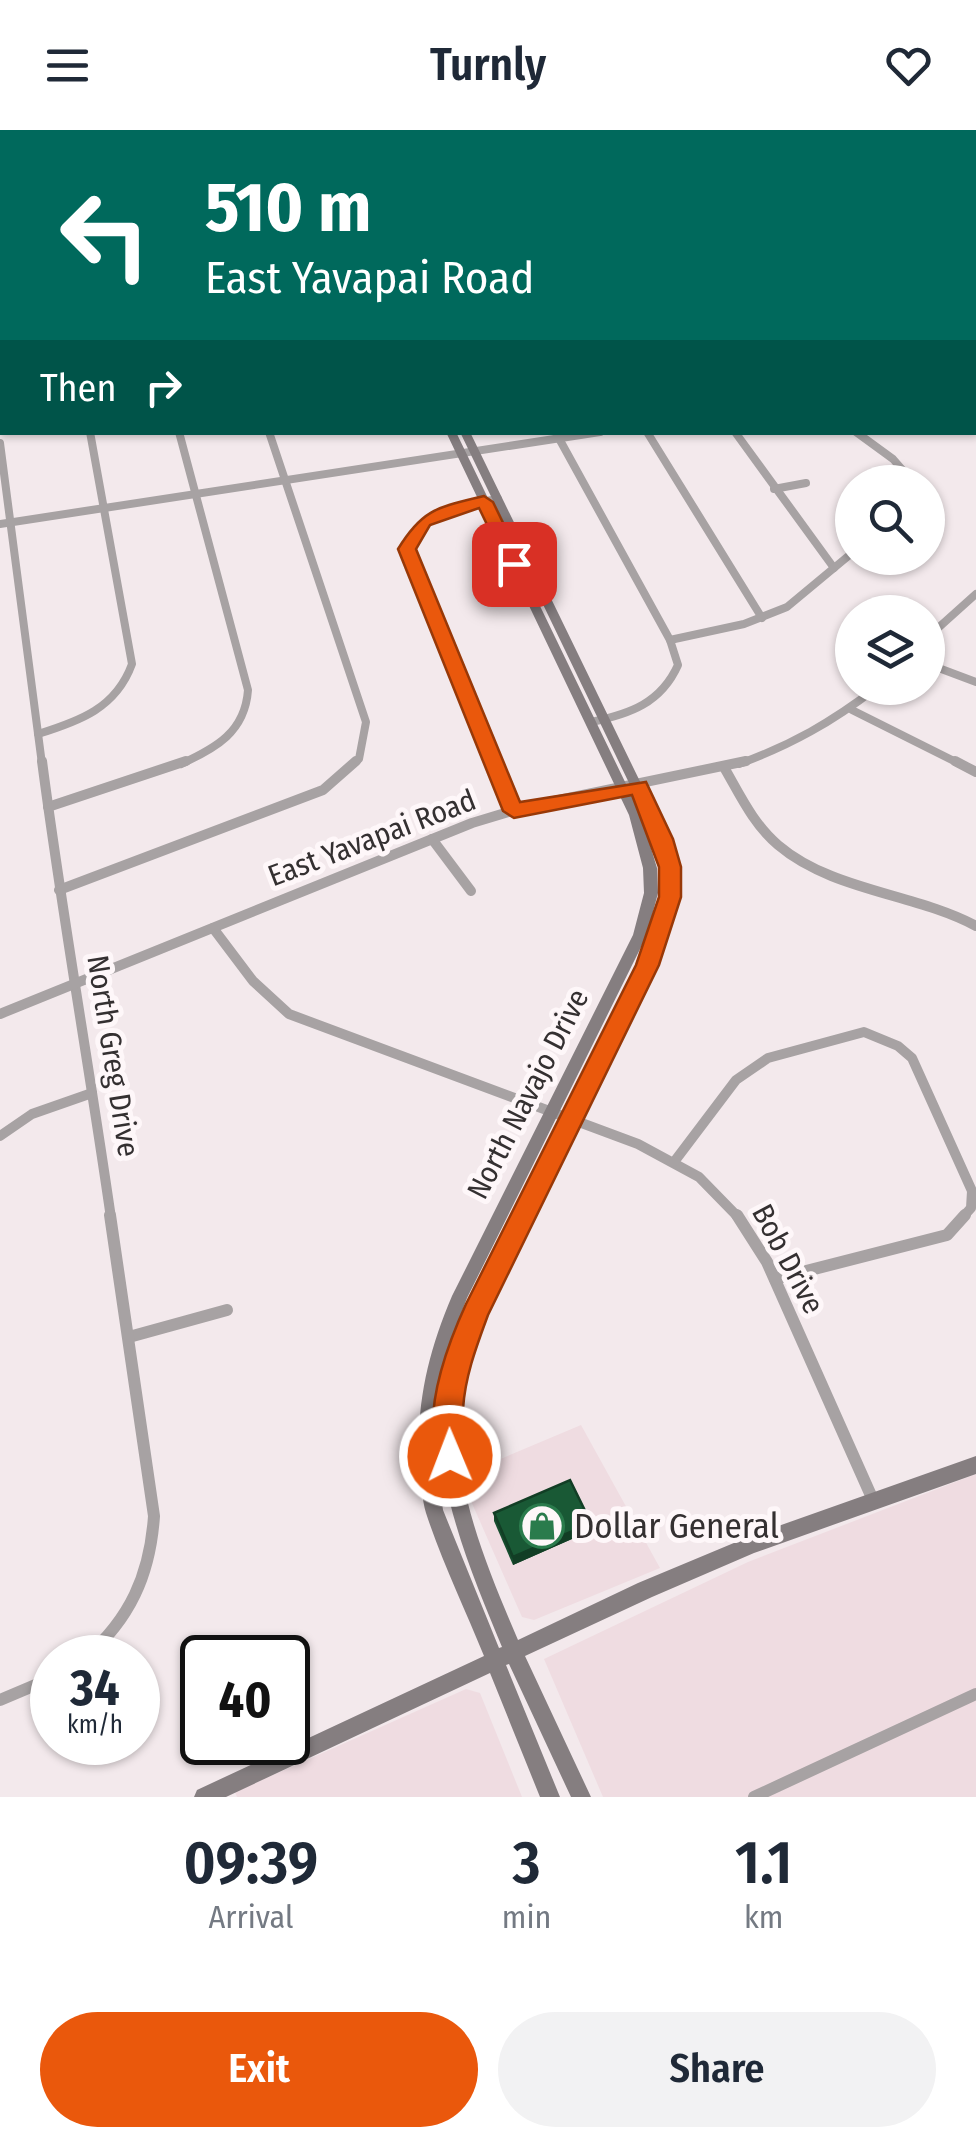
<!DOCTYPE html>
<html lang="en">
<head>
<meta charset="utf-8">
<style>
  :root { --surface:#fff; --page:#f2f2f3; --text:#1f2937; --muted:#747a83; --accent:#ea580c }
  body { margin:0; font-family:"Fira Sans Condensed",sans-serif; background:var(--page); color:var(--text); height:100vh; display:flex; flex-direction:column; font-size:38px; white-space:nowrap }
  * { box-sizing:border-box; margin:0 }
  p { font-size:32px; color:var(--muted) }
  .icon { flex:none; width:55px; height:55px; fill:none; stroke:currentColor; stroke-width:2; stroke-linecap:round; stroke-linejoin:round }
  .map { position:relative; height:1667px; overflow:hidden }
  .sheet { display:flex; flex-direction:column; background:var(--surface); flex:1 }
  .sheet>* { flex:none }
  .banner { position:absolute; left:0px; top:0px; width:978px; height:305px; box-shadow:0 2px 8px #0004; background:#00695c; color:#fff; overflow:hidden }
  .buttons { position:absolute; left:835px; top:335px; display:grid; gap:20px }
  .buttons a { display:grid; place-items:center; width:110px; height:110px; border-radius:50%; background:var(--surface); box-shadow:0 2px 8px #0004; font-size:50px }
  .speed { position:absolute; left:30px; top:1505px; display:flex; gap:20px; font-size:50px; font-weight:700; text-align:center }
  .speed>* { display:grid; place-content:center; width:130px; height:130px; border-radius:50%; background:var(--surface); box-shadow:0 2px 8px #0004; line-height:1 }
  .speed small { font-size:25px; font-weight:400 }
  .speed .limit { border:5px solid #111; border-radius:15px; background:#fff; color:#111 }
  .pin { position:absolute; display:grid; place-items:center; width:85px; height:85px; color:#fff; margin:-42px; border-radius:20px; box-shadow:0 5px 15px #0006 }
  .me { position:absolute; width:110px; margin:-55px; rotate:359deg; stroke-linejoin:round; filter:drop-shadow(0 0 8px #0008) }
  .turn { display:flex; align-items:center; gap:35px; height:210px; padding:0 40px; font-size:45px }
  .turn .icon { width:130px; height:130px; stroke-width:2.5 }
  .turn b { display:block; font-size:70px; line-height:85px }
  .then { display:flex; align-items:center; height:95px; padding:0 40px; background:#0003; gap:20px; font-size:38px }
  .eta { display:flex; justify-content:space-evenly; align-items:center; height:170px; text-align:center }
  .eta b { font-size:60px; font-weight:600; line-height:70px }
  .action { display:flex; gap:20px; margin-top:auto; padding:20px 40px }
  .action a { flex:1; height:115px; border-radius:60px; background:var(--accent); color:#fff; font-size:40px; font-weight:600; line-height:115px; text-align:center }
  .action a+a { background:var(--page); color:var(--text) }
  header { display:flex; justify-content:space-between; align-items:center; height:130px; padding:0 40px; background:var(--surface); font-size:45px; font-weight:600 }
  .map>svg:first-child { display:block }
  .built { fill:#efdce1 }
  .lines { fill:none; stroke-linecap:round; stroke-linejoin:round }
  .street-far3 { stroke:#a7a2a3; stroke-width:6 }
  .street-far2 { stroke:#a7a2a3; stroke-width:8 }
  .street-far1 { stroke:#a7a2a3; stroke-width:10 }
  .street { stroke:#a7a2a3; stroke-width:12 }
  .secondary { fill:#857e80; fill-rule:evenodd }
  .wall { fill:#164d2e }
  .shaded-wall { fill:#123e25 }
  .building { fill:#195935; stroke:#123e25; stroke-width:2.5 }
  .route { fill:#ea580c; stroke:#983908; stroke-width:2.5 }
  .labels { text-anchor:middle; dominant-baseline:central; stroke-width:10; stroke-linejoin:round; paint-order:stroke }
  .street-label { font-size:30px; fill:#343031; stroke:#fef7f9 }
  .near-poi-label { font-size:35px; fill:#343031; stroke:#fef7f9; text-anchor:start }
</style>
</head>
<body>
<header><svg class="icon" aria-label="menu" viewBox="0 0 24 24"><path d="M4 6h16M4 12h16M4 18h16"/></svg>Turnly<svg class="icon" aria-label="heart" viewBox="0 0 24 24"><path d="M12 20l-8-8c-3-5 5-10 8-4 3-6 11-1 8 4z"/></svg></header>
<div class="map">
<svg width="976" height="1667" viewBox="0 0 976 1667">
  <rect width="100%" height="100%" fill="#f3e9ec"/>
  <g class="built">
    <path d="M581,1295L660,1438L534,1490L522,1487L460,1346Z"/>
    <path d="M976,1344V1667H603L544,1529L748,1432Z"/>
    <path d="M466,1559L480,1563L522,1667H237L235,1662Z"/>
  </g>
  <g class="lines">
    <g class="street-far3">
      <path d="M441,0L445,2"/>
      <path d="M218,2L235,0"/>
    </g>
    <g class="street-far2">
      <path d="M179,302L248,560C245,602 216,618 181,634"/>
      <path d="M269,302L366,592L359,629L353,634"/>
      <path d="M647,302L762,488"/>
      <path d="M735,302L834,438"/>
      <path d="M856,302L893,329L913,352"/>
      <path d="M556,303L670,510L678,535C661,573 630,584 591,592"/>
      <path d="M0,313L42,634"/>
      <path d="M774,359L806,353"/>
      <path d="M0,394L600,302"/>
      <path d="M928,507L976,464"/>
      <path d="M670,510L744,494L787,477L852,423"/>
      <path d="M928,534L976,552"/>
      <path d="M852,580L960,634"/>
      <path d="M38,604C80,591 116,578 132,534L90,302"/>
      <path d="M494,634L407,419C427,382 459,375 498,369"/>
      <path d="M739,634C791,615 832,592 876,558"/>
    </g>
    <g class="street-far1">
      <path d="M42,631C62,784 89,935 111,1088"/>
      <path d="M493,631L513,681"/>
      <path d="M955,631L976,642"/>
      <path d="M725,639C740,665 754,695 778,715C832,761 914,763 976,796"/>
      <path d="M48,677L186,631"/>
      <path d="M432,709L471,761"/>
      <path d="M59,760L323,660L356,631"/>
      <path d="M213,798L253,851L289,884L638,1014L699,1047L739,1088"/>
      <path d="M0,884L472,693L525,677L746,631"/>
      <path d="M0,1006L32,984L92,963"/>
      <path d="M674,1032L736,950L768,928L864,902L898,916L912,928L972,1061L971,1078L962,1088"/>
    </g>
    <g class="street">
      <path d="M737,1085L767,1132L873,1370"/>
      <path d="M775,1149L947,1105L965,1085"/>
      <path d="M129,1207L227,1180"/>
      <path d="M85,1528C130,1489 150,1445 154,1386L110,1085"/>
      <path d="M0,1570L52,1548"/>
      <path d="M754,1667L976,1564"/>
    </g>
    <g class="secondary">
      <path d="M107,0H117L114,2H106Z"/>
      <path d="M302,0H310L311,2H304Z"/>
      <path d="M313,0H321L322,2H315Z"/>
      <rect x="0" y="74" width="2" height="6"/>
      <path d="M446,302H456L641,685L657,738L658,763L647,805L467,1168L448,1219L438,1270L436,1297L439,1351L443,1380L499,1518L502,1517C472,1444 432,1353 441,1272C445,1240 457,1207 470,1177L654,803C664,764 667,748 656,709L460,302H470L668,709C680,748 677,764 668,803C623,895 579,986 535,1078C506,1138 462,1208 458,1275C452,1356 487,1437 518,1510L638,1453L753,1405L976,1326V1344L754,1423L652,1467L525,1526L591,1667H571L509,1534L506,1535L560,1667H540L490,1543L226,1667H194L197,1660L484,1526C465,1479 442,1432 426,1383C422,1369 421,1353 420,1338C415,1277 428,1222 452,1166L633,805L644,763L643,738L629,685Z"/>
    </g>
  </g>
  <path class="wall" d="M494,1383L591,1393L590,1401L513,1435L494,1391Z"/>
  <path class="shaded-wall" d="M591,1393L590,1401L513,1435V1427Z"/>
  <path class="building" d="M570,1350L591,1393L513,1427L494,1383Z"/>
  <path class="route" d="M484,366L493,372L523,434L521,438H508L479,378L430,395L416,419L520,672L646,652L673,709L681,737V767L659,835L488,1185C477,1215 465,1246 463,1279C462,1298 468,1318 461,1335L450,1340L440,1335C420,1288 446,1218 466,1174L636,835L659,767V737L632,665L514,688L503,681L398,419C423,378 439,377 484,366Z"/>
  <defs>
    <g id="shop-ring" transform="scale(2.25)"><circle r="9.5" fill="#fef7f9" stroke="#2a7b4c" stroke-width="1.5"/><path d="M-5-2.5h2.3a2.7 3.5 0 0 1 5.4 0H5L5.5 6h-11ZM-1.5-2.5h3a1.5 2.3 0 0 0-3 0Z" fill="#2a7b4c"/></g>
  </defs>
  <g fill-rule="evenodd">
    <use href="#shop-ring" x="542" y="1396"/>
  </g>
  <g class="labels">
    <g class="street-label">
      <text transform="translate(372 708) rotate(-21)">East Yavapai Road</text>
      <text transform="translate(113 926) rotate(81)">North Greg Drive</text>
      <text transform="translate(528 964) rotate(-63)">North Navajo Drive</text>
      <text transform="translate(788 1129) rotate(62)">Bob Drive</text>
    </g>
    <g class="near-poi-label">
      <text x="574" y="1396">Dollar General</text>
    </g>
  </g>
</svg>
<div class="buttons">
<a><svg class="icon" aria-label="search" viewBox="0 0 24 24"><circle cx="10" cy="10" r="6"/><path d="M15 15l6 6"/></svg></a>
<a><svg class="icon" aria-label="layers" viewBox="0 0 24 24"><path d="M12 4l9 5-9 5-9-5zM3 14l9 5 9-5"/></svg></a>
</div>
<div class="speed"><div>34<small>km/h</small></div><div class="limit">40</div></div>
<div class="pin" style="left:514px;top:434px;background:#d93025"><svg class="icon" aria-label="arrive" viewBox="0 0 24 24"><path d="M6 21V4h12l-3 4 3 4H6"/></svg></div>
<svg class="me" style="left:450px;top:1326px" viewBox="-20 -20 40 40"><circle r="17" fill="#ea580c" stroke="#fff" stroke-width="3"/><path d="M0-11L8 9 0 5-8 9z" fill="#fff"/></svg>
<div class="banner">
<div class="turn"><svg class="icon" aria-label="left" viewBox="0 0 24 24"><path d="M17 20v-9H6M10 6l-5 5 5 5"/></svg><div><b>510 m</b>East Yavapai Road</div></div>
<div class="then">Then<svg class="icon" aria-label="right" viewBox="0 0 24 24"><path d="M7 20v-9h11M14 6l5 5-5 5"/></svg></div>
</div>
</div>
<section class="sheet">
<div class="eta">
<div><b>09:39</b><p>Arrival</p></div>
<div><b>3</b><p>min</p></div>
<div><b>1.1</b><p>km</p></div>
</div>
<div class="action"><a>Exit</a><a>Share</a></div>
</section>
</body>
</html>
